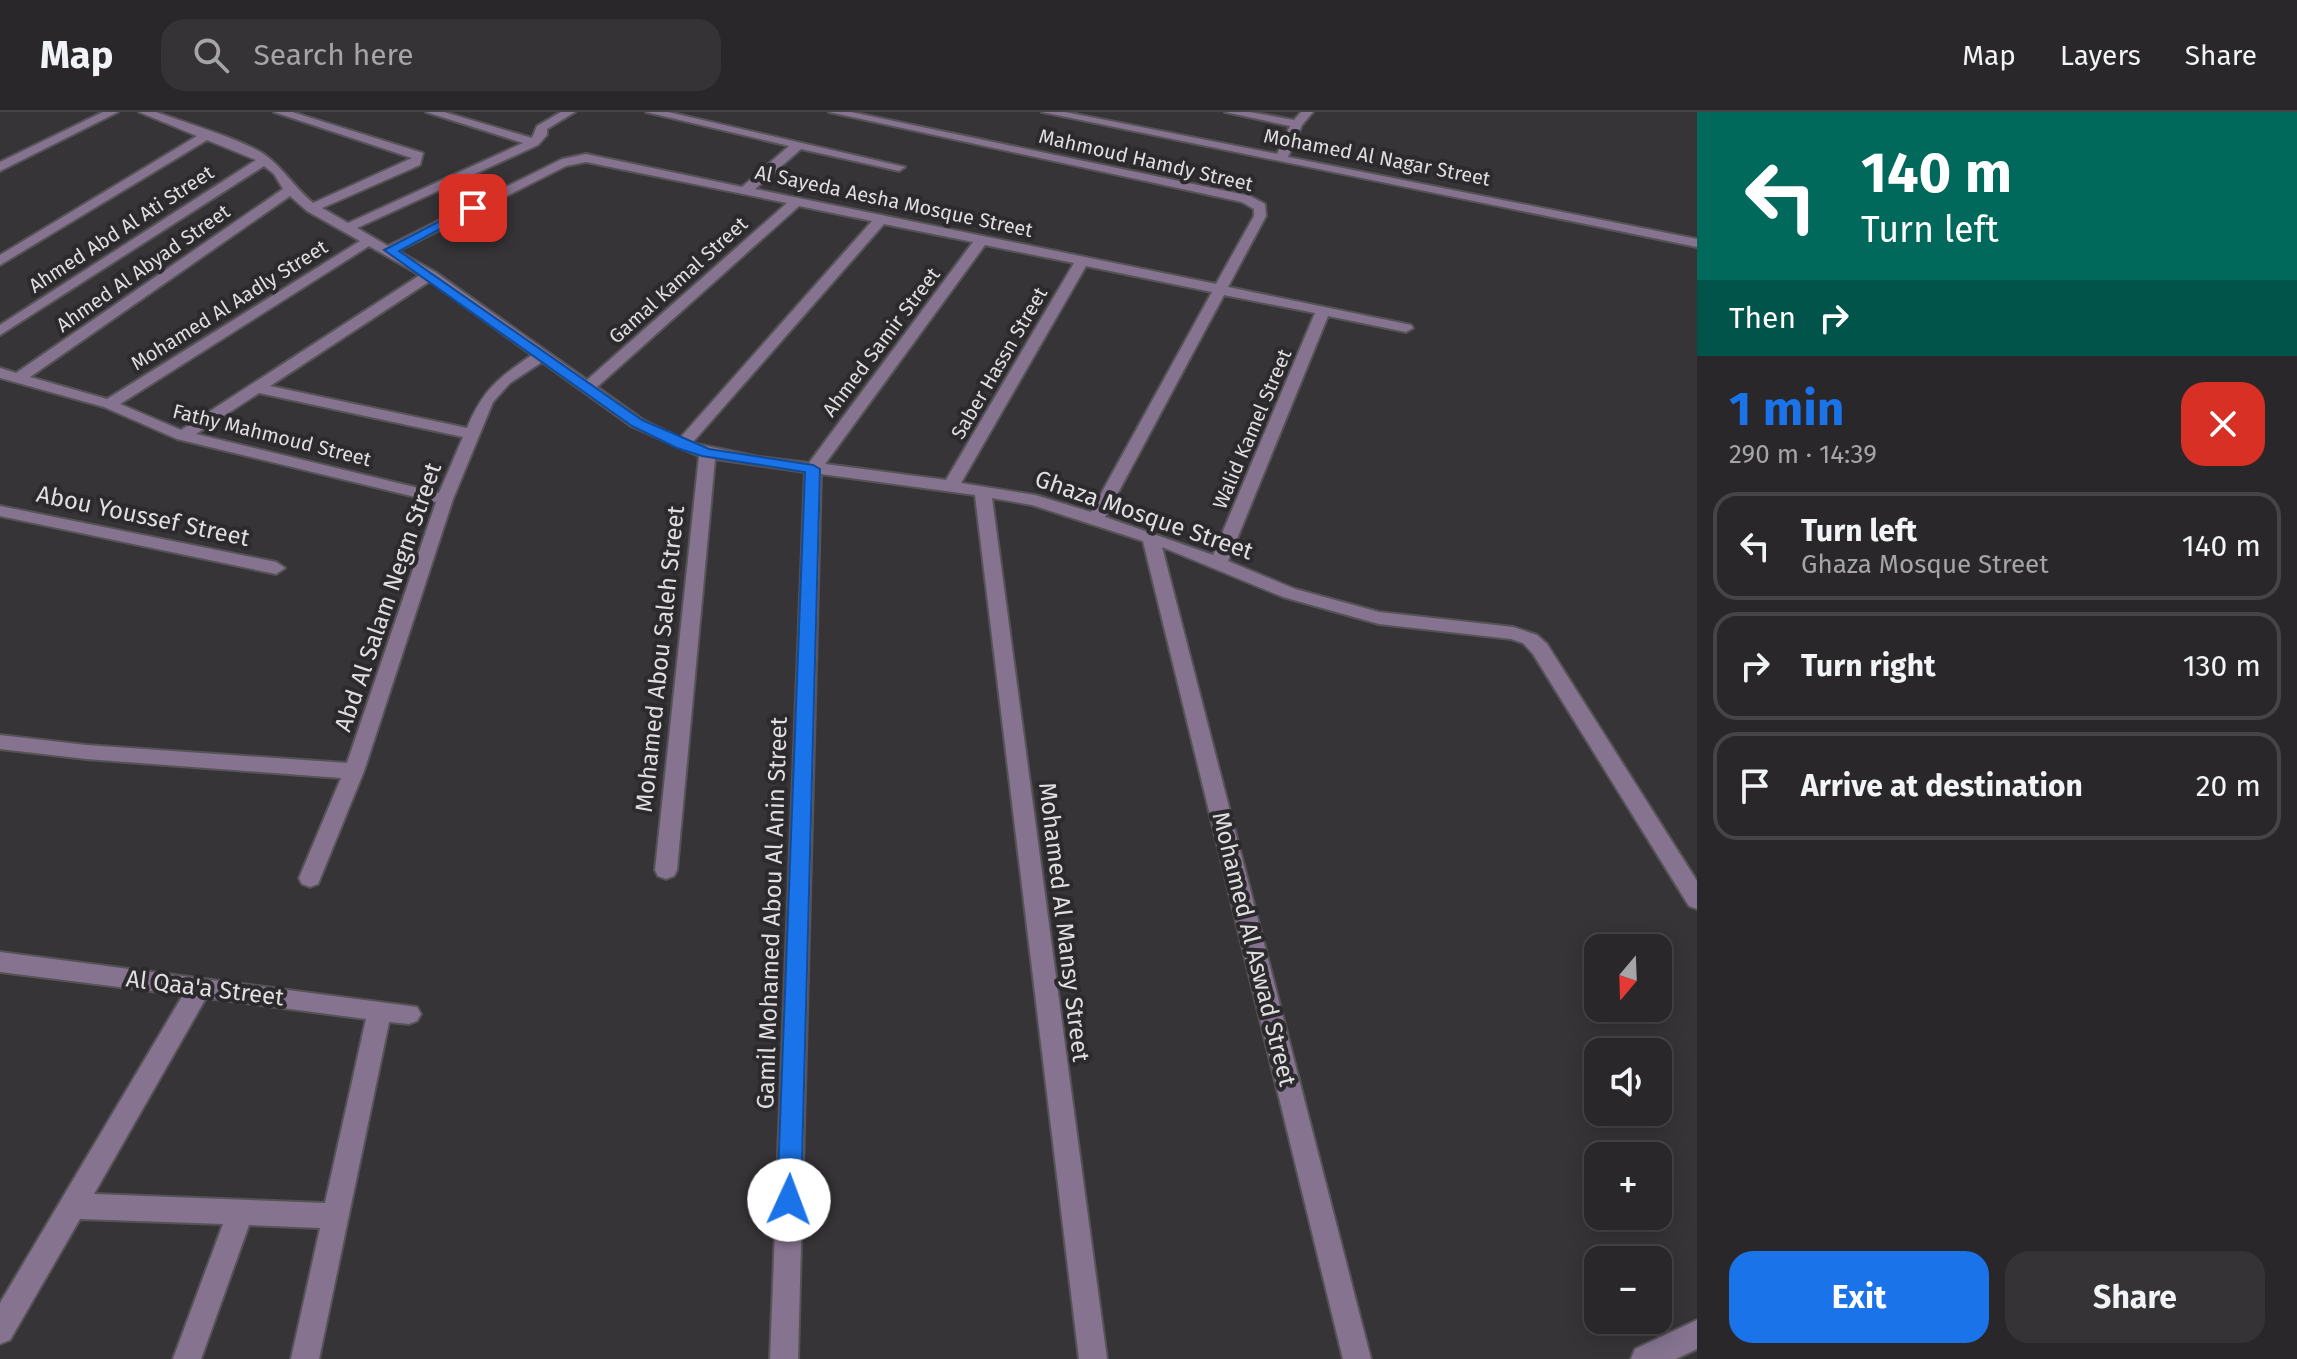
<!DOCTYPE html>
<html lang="en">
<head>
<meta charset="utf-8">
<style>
  :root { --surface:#29272a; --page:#353336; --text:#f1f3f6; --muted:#a5a5a8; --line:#454447; --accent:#1a73e8 }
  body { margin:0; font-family:"Fira Sans",sans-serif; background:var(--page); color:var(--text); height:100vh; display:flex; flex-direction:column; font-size:30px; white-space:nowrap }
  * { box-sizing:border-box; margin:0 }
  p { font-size:26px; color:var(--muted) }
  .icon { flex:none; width:44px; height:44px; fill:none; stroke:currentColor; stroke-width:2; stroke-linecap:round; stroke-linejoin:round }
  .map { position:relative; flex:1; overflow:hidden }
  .drawer { display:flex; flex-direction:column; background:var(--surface); width:600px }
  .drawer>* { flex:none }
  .top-card { background:#00695c; color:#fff; overflow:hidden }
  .needle { width:52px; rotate:199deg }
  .fabs { position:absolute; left:1584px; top:822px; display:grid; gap:16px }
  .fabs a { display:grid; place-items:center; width:88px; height:88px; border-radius:16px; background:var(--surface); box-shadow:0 4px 20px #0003,0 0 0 2px var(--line); font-size:40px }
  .pin { position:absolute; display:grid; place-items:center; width:68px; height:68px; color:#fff; margin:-34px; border-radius:16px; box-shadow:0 4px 12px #0006 }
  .me { position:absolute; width:88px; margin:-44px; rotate:2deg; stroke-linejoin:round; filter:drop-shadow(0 0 6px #0008) }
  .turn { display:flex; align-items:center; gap:28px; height:168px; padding:0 32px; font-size:36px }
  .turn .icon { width:104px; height:104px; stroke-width:2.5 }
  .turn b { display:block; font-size:56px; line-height:68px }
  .then { display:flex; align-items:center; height:76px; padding:0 32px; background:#0003; gap:16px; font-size:30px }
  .round { display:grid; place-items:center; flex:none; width:84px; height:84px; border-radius:24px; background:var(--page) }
  .summary { display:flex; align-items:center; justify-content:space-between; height:136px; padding:0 32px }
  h1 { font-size:48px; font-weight:700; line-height:60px; color:var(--accent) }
  .cta { display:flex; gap:16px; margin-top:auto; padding:16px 32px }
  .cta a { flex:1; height:92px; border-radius:24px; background:var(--accent); color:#fff; font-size:32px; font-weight:700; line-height:92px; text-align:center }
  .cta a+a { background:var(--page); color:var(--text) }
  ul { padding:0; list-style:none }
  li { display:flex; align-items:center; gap:24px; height:108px; margin:0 16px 12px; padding:0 16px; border:4px solid var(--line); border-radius:24px }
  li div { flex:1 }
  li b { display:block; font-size:30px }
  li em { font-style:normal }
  header { display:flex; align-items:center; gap:48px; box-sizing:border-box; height:112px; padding:0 40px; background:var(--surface); border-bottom:2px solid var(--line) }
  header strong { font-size:38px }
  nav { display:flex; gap:44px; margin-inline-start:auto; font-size:28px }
  .search { width:560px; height:72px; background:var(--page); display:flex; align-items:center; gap:20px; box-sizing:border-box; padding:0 28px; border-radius:24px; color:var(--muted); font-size:30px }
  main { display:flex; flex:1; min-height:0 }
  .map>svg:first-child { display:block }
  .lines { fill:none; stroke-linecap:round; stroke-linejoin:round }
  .minor-casing { stroke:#555356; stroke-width:4 }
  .minor { fill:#857390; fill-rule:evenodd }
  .route { fill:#1a73e8; stroke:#114b97; stroke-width:2 }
  .labels { text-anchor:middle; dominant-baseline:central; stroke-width:8; stroke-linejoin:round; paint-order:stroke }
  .far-street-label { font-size:20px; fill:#dfdee0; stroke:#2d2a2e }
  .street-label { font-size:24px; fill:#dfdee0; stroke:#2d2a2e }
</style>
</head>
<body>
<header>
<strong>Map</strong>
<div class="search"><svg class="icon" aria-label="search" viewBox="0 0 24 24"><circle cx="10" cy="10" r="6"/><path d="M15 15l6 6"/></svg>Search here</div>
<nav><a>Map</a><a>Layers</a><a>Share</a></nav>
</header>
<main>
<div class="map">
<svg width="1697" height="1247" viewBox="0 0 1697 1247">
  <rect width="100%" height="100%" fill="#373438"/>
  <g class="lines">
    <g class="minor-casing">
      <g id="minor">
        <path d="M103,0H118L0,59V50Z"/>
        <path d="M139,0H156C183,10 244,28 265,43C284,57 295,76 313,91L412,46L274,0H292L423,41L420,53L322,96L348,111L523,31L426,0H444L532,26L537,14L561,0H575L547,17V23L538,33L357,116L388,134L562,47L586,42L742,75L789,34L646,0H668L905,55L899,59L801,37L755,77L1216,172L1254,104V97L1242,90L829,0H851L1250,84L1265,92L1266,104L1228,175L1411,213L1413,216L1406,220L1328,204L1228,449L1295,477L1379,500L1513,515L1537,523L1547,532L1697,769V797L1689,794L1533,542L1523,531L1511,527L1379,512L1283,485L1162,435L1371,1247H1343L1143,429L1032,393L992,386L1107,1247H1079L975,383L821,362L798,1247H770L805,360L715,347L677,758L674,764L666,767L658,764L655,758L699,344L631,314L542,250L510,271L493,290L453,387L364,659L318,772L310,775L302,772L299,766L341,666L86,647L0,637V623L86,633L347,651L436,390L177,327L104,295L0,266V256L16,261L283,77L274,62L264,54L0,223V213L256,48L207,28L0,153V143L197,24ZM586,50L787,91L587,268L435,160L398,139L566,54ZM290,84L307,99L360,129L107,287L30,265ZM799,94L872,109L680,326L643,308L597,275ZM884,112L973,130L809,351L759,345L692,331ZM985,133L1074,151L946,368L825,352ZM369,134L420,163L181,318L120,292ZM1086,154L1212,180L1091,400L1035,383L961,371ZM430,169L532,243C498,266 483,278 467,316L270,274ZM1224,183L1315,201L1213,443L1105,405ZM259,281L463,325L439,381L196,322Z"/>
        <path d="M1042,0H1065L1277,42L1290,14L1225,0H1250L1294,8L1301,0H1313L1302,13L1288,45L1697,127V135Z"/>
        <path d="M0,394L276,450L285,456L276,462L0,404Z"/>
        <path d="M0,840L417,895L421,902L417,909L409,912L389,910L319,1247H291L320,1116L249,1113L201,1247H173L223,1112L80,1107L10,1228L0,1232V1191L183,883L0,860ZM206,886L366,907L325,1091L94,1082Z"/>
        <path d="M1697,1208V1237L1676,1247H1631L1635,1237Z"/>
      </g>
    </g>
    <use href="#minor" class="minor"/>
  </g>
  <path class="route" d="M469,94L479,96L399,139L642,308L709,337L813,353L820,357L801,1088L797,1096L789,1099L780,1096L777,1088L805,360L702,344L677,336L632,314L384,138Z"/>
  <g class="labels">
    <g class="far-street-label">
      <text transform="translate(1377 45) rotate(11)">Mohamed Al Nagar Street</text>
      <text transform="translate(1146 48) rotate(13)">Mahmoud Hamdy Street</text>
      <text transform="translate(894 89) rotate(12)">Al Sayeda Aesha Mosque Street</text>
      <text transform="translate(121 117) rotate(-33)">Ahmed Abd Al Ati Street</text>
      <text transform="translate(143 156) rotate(-35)">Ahmed Al Abyad Street</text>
      <text transform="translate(678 168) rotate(-42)">Gamal Kamal Street</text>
      <text transform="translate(229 193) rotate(-32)">Mohamed Al Aadly Street</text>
      <text transform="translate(881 230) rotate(-53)">Ahmed Samir Street</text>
      <text transform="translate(999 251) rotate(-60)">Saber Hassn Street</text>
      <text transform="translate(1252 317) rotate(-67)">Walid Kamel Street</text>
      <text transform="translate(272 323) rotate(14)">Fathy Mahmoud Street</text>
    </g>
    <g class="street-label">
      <text transform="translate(1144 403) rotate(19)">Ghaza Mosque Street</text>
      <text transform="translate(143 404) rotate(12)">Abou Youssef Street</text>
      <text transform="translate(388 485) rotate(-71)">Abd Al Salam Negm Street</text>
      <text transform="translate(660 547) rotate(-84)">Mohamed Abou Saleh Street</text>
      <text transform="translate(772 801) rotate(-88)">Gamil Mohamed Abou Al Anin Street</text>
      <text transform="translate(1064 810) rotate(83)">Mohamed Al Mansy Street</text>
      <text transform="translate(1254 837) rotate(76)">Mohamed Al Aswad Street</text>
      <text transform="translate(205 876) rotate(7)">Al Qaa'a Street</text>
    </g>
  </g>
</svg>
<div class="fabs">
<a><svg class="needle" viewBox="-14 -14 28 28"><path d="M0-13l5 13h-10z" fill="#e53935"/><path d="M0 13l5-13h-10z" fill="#a5a5a8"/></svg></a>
<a><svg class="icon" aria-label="sound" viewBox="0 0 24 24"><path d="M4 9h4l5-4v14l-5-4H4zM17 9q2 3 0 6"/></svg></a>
<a>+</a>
<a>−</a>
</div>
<div class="pin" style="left:473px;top:96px;background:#d93025"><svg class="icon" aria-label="arrive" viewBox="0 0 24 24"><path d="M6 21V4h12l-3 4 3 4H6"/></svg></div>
<svg class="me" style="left:789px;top:1088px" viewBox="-20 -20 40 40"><circle r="19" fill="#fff"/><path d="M0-13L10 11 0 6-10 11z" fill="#1a73e8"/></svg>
</div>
<section class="drawer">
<div class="top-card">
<div class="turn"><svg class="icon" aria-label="left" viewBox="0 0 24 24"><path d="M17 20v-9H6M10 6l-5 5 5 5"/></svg><div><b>140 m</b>Turn left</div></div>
<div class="then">Then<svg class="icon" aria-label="right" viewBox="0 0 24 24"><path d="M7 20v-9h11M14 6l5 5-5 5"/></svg></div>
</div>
<div class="summary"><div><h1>1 min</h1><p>290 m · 14:39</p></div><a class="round" style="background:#d93025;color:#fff"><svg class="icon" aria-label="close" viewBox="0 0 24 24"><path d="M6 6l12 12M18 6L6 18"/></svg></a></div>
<ul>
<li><svg class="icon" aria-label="left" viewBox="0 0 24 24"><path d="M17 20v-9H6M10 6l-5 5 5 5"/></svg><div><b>Turn left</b><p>Ghaza Mosque Street</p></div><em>140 m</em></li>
<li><svg class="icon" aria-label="right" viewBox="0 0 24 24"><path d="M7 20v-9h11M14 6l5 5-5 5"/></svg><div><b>Turn right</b></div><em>130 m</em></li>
<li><svg class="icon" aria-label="arrive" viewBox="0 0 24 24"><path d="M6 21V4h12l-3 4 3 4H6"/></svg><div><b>Arrive at destination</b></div><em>20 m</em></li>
</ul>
<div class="cta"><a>Exit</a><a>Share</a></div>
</section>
</main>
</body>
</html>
